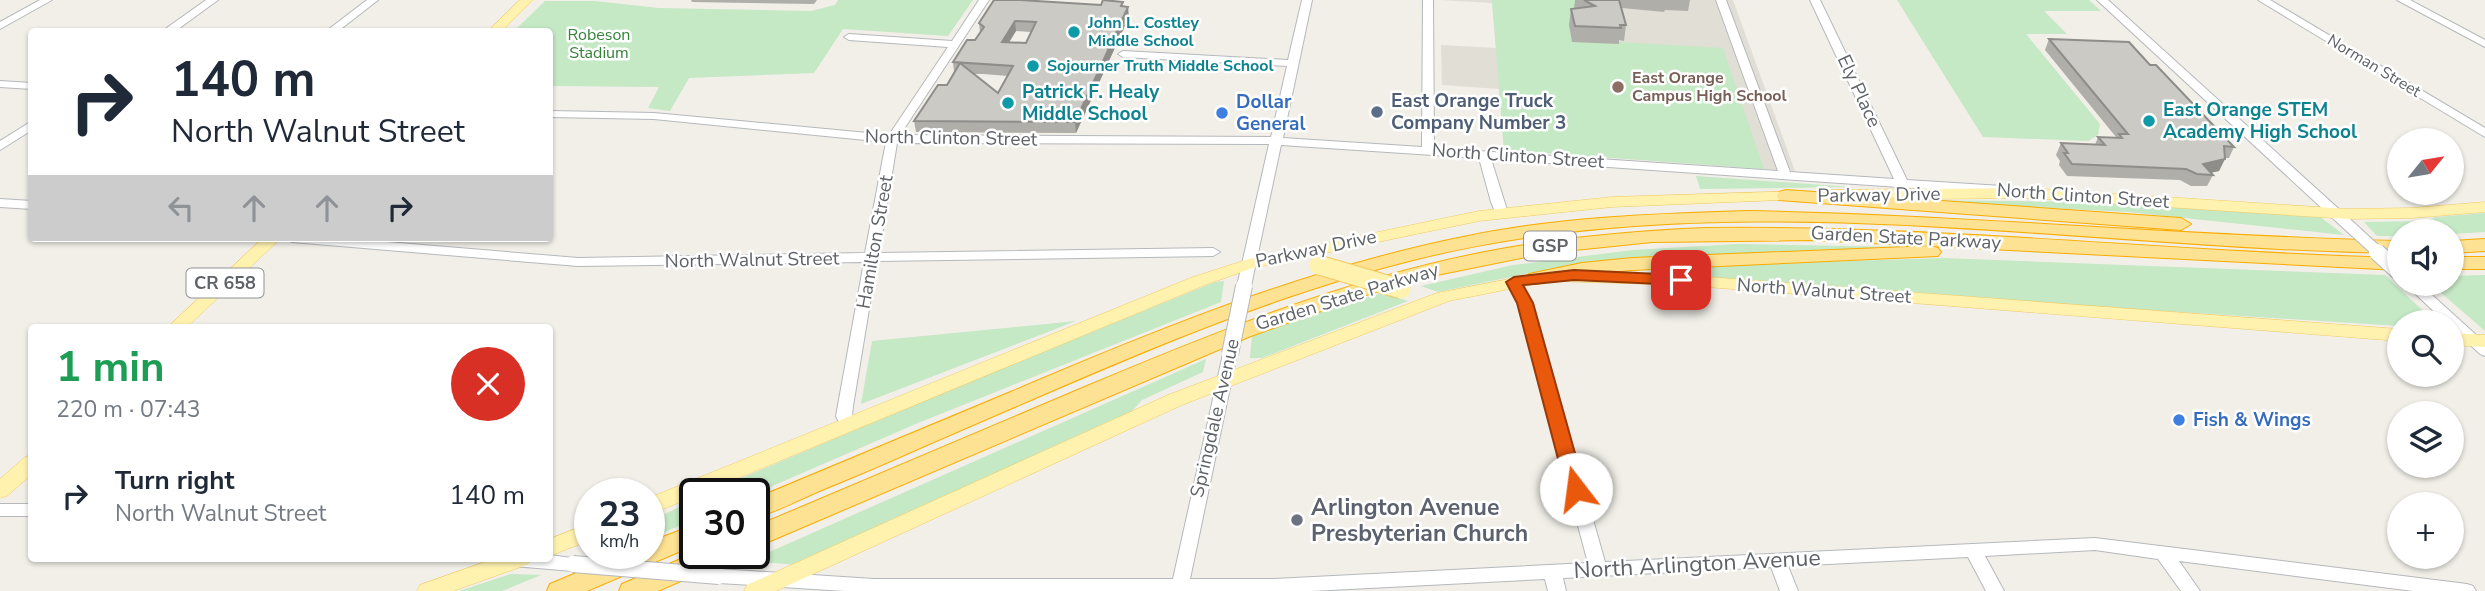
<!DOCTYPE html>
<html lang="en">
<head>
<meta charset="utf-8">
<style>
  :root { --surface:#fff; --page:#f6f6f7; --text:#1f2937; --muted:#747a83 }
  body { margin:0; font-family:"Nunito Sans",sans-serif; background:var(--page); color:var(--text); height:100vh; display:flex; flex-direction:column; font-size:26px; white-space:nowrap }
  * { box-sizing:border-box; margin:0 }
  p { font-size:23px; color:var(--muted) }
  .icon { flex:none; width:38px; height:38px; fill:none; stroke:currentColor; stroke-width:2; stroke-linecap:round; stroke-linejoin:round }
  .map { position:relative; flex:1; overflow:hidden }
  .details { position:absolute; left:28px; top:324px; width:525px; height:238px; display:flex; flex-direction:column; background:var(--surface); border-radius:7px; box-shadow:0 2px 5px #0004 }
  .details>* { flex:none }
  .banner { position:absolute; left:28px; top:28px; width:525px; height:214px; border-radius:7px; box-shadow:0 2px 5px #0004; background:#fff; color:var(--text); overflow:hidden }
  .needle { width:46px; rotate:60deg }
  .controls { position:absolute; left:2387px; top:128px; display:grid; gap:14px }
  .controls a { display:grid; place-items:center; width:77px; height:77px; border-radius:50%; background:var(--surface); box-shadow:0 2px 5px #0004; font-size:35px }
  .speed { position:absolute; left:574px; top:478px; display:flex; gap:14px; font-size:35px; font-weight:700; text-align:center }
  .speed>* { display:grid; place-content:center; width:91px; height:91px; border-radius:50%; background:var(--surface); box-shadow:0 2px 5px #0004; line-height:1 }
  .speed small { font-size:18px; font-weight:400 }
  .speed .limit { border:4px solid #111; border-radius:10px; background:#fff; color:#111 }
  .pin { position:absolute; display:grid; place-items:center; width:60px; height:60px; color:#fff; margin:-30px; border-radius:14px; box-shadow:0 4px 10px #0006 }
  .me { position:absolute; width:77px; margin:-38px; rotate:345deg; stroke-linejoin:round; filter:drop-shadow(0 0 5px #0008) }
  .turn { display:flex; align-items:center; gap:24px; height:147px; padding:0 28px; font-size:32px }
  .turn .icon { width:91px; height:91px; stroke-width:2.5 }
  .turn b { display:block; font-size:49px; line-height:60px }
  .lanes { display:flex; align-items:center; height:66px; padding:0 28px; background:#0003; justify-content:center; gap:35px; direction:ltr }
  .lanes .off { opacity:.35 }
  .round { display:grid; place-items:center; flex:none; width:74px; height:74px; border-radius:37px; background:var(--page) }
  .headline { display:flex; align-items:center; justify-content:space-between; height:119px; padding:0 28px }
  h1 { font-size:42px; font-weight:700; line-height:52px; color:#1e9e55 }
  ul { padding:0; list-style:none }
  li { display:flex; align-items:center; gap:21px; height:105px; padding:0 28px }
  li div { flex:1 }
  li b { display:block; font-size:26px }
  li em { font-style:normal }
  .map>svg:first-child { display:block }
  .education { fill:#e1ded6 }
  .green { fill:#c5e8c5 }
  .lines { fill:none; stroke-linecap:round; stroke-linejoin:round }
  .minor-casing { stroke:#b5b8bc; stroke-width:2 }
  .major-casing { stroke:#f2c960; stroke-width:1 }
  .highway-casing { stroke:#f9ab00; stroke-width:2 }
  .minor { fill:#fff; fill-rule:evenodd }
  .major { fill:#fff2af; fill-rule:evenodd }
  .highway { fill:#fde293; fill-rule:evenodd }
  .minor-bridge-far1-casing { stroke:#b5b8bc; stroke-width:13; stroke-linecap:butt }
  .minor-bridge-casing { stroke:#b5b8bc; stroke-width:18; stroke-linecap:butt }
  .major-bridge-casing { stroke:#f2c960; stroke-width:21; stroke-linecap:butt }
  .minor-bridge-far1 { stroke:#fff; stroke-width:11 }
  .minor-bridge { stroke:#fff; stroke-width:16 }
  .major-bridge { stroke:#fff2af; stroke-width:19 }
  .wall { fill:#afaea9; fill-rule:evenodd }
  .shaded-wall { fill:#8f8d8a }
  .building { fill:#cccac5; stroke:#8f8d8a; stroke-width:2; fill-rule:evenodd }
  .route { fill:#ea580c; stroke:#983908; stroke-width:2 }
  .culture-dot { fill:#0f9aa8; stroke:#fff; stroke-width:2.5 }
  .education-dot { fill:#8d6e63; stroke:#fff; stroke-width:2.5 }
  .service-dot { fill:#5c6f8a; stroke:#fff; stroke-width:2.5 }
  .shop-dot { fill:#3f7fe0; stroke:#fff; stroke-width:2.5 }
  .worship-dot { fill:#6b7280; stroke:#fff; stroke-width:2.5 }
  .labels { text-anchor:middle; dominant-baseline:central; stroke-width:5; stroke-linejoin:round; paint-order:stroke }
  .far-culture-label { font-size:16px; font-weight:bold; fill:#0d838f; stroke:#fff; text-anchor:start }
  .far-park-label { font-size:16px; fill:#348238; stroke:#fff }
  .far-street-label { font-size:16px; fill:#5f6368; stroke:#fff }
  .far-education-label { font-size:16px; font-weight:bold; fill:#785e54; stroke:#fff; text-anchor:start }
  .shield { fill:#fff; stroke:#8f9295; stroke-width:2 }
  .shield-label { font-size:18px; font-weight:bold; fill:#5f6368 }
  .street-label { font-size:19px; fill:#5f6368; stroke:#fff }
  .culture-label { font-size:19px; font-weight:bold; fill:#0d838f; stroke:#fff; text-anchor:start }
  .service-label { font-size:19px; font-weight:bold; fill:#4e5e75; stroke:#fff; text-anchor:start }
  .shop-label { font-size:19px; font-weight:bold; fill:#366cbe; stroke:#fff; text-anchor:start }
  .near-worship-label { font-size:23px; font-weight:bold; fill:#5b616d; stroke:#fff; text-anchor:start }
  .near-street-label { font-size:23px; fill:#5f6368; stroke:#fff }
</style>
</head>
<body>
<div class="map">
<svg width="2485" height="591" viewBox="0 0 2485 591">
  <rect width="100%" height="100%" fill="#f1efe8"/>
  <path class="education" d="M1439,0H1733L1795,171L1504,150L1499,89L1442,85L1441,45L1496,48L1492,3Z"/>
  <g class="green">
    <path d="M838,0H973L948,36L843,29L814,73L689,78L670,111L648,108L659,87L550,86V32L514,31L545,1H594L659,8L811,11L835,5Z"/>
    <path d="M1492,0H1607L1619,42L1723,48L1764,169L1504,150Z"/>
    <path d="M1897,0H2089L2101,11H2044L2067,34H2026L2100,124L2098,135L2088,141L1983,137Z"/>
    <path d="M1696,176L1851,187L1700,189Z"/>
    <path d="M1897,200L2099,202L2319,216L2344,235L2128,212Z"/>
    <path d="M2485,213V232L2452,234V231H2399V236H2377L2364,222L2426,221L2436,217Z"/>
    <path d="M1737,244L1902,247L1600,263L1525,274L1438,292L1421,286L1513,265L1633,250Z"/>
    <path d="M1944,258L2385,275L2435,322H2399V326L2009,301L1665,274L1660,267Z"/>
    <path d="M2485,275V331L2431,284H2452V276Z"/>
    <path d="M1224,281L1221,302L918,423L754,494H704L971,381L1215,282Z"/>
    <path d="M1383,293L1408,301L1262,358H1250L1252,335L1326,308Z"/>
    <path d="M1076,321L861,404L872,341Z"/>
    <path d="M1206,359L1203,372L1142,400L1131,412L798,565L749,561Z"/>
    <path d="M695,499V519L649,539V522Z"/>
    <path d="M511,574L541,575L502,591H459Z"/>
  </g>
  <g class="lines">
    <g class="minor-casing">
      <g id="minor">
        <path d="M40,0H52L0,29V22Z"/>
        <path d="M206,0H218L174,32H161Z"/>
        <path d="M367,0H378L337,32H325Z"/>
        <path d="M979,0H989L900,135L1271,137L1287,66L1123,57L1118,54L1123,51L1288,60L1302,0H1312L1283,138L1422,147L1423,0H1433L1434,148L1778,171L1716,0H1726L1790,172L1894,179L1810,0H1820L1907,180L2002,186L2008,190L2002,194L1491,159L1508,213L1502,217L1497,216L1491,202L1479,158L1281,145L1251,286L1244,290L1237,286L1269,144L897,143L879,253L1213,248L1220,252L1213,256L877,261L853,406L852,416L856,425L854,429H842L836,416L864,262L578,266L292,242L285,238H339L578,258L865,253L886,142L654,119L550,117V111L654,113L889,135L948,47L849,40L844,37L849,34L952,41Z"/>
        <path d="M2097,0H2108L2362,230L2364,233L2362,236H2352Z"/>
        <path d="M2258,0H2270L2485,128V137Z"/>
        <path d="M2397,0H2410L2485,40V47Z"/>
        <path d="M0,81L32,83V89L0,87Z"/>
        <path d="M32,121V130L0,150V141Z"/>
        <path d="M0,199L32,201V209L0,207Z"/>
        <path d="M1514,278L1519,279L1532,303L1605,562L2095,538L2467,584L2473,586L2476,591H2413L2179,561L2200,591H2181L2158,559L2095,550L1985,556L2004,591H1986L1968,557L1788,566L1798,591H1780L1771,567L1563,578L1566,591H1548L1545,579L1311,591H845L719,583L713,581L710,576L713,571L719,569L874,579H1173L1223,354L1230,349L1237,354L1190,579H1274L1588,563L1518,303L1507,282Z"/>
        <path d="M2405,284H2420L2485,343V356L2480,354L2452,328V322H2445Z"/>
        <rect x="0" y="504" width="32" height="12"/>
        <path d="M550,555L579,559L582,564L579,569L573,571L513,566L507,564L504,559L550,558Z"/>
      </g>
    </g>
    <g class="major-casing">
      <g id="major">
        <path d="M520,0H533L501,32H487Z"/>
        <path d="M2028,188L2348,209L2412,208L2485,202V212L2412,218L2348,219L2028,198L1831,200L1823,195L1831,190Z"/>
        <path d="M1800,191L1806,193L1808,196L1806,199L1612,207L1479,221L1253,268L1205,285L649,515V498L1193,277L1249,259L1479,211L1612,197Z"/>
        <path d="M263,238H281L187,327H168Z"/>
        <path d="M1550,271L1681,275L2399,329V341L1681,285L1550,281L1449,301L1182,405L776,591H744L747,585L1168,395L1437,293Z"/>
        <path d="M2452,333L2485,335V347L2452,345Z"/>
        <path d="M32,455V474L7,496L0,498V479L25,457Z"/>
        <path d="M590,523V540L550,556V539Z"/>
        <path d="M496,558H532L529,564L453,591H417L420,585Z"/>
      </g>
    </g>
    <g class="highway-casing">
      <g id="highway">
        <path d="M1786,190L2181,218L2191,224L2181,230L1779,200L1777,196L1779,192Z"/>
        <path d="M1747,211C1965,215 2182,236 2399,241V253C2074,249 1733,180 1413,260C1245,302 1086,377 927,445C891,461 854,477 817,492C797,501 776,512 754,518V499C841,463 927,427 1013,391C1161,328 1311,267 1468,236C1560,217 1654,214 1747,211Z"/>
        <path d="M1706,228C1937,225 2168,252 2399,258V270L1812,240L1652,242L1546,253L1427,277L1369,294L1251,336L754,548V527C863,481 972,435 1080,389C1211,334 1345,279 1485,252C1558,238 1631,231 1706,228Z"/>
        <path d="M2485,239V251L2452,253V241Z"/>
        <path d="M1931,246L1938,248L1941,252L1938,256L1632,270L1582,275L1536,284L1529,282L1526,278L1529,274L1582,263L1632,258Z"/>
        <rect x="2452" y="257" width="33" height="12"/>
        <path d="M695,525V545L587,591H547L550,584L624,553H649V542Z"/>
        <path d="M695,553H733L729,560L658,591H619L622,584Z"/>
      </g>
    </g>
    <use href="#minor" class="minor"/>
    <use href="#major" class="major"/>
    <use href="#highway" class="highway"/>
    <g class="minor-bridge-far1-casing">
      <path id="minor-bridge-far1" d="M2357,233L2379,253"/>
    </g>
    <g class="minor-bridge-casing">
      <g id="minor-bridge">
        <path d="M2377,252L2399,272"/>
        <path d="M1230,354L1244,286"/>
        <path d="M573,564L719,576"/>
      </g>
    </g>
    <g class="major-bridge-casing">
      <path id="major-bridge" d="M1319,265L1401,289"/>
    </g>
    <use href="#minor-bridge-far1" class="minor-bridge-far1"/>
    <use href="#minor-bridge" class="minor-bridge"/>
    <use href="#major-bridge" class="major-bridge"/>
  </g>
  <g class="wall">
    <path d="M691,0H817L814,4L692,2Z"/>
    <path d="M1575,0H1690L1688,11L1665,10L1664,12L1622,8L1626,25L1624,41L1619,40V44L1572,42L1569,25L1571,9H1574Z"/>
    <path d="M1024,1L1124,6L1129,17L1076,133L916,132L914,121L947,85L954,72L953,62L975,40L980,33L979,23ZM1016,31L1031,32L1026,43L1009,42ZM974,74H983L1008,76L998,93Z"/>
    <path d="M2049,39L2150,65L2234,147L2229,158H2225L2219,171L2211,173L2213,175L2207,186H2191L2180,180L2067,176L2059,165L2060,161L2056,155L2061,143L2095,145L2098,137H2116L2045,50Z"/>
  </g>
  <g class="shaded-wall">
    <path d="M1128,7L1129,17L1076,133L1075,122Z"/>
    <path d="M1015,21L1016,31L1003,52L1002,42Z"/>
    <path d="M2225,159L2219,171L2204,174L2203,164Z"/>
  </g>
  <g class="building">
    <path d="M994,0H1020L1101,5L1103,0L1123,2L1121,6L1128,7L1075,122L914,121L938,85H947L960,63L998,93L1013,66L953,62L967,40H975L984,27L979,23ZM1015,21L1036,22L1026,43L1002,42Z"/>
    <path d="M1584,0H1619L1626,25H1620L1621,28L1575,26L1571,9L1595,6Z"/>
    <path d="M2049,39L2129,42L2150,65H2156L2234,147L2224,146L2225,159L2203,164L2213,175L2197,174L2186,169L2072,164L2064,153H2068L2061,143L2105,145L2098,137L2122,138L2119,134H2128Z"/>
  </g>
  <path class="route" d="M1574,270L1681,275L1689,280L1681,285L1574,280L1523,285L1533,303L1585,489L1582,494H1569L1566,489L1517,303L1506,282L1514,277Z"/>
  <g class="culture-dot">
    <circle cx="1074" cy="32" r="7"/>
    <circle cx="1033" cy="66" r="7"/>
    <circle cx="1008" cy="103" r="7"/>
    <circle cx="2149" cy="121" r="7"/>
  </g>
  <circle class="education-dot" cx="1618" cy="87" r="7"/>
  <circle class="service-dot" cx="1377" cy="112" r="7"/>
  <g class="shop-dot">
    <circle cx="1222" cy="113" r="7"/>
    <circle cx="2179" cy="420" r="7"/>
  </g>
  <circle class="worship-dot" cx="1297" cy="520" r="7"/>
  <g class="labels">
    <g class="far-culture-label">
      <text x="1088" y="23">John L. Costley<tspan x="1088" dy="18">Middle School</tspan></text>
      <text x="1047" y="66">Sojourner Truth Middle School</text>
    </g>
    <g class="far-park-label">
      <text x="599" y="35">Robeson<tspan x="599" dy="18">Stadium</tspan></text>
    </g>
    <g class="far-street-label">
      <text transform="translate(2374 66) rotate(31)">Norman Street</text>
    </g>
    <g class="far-education-label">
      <text x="1632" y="78">East Orange<tspan x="1632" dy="18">Campus High School</tspan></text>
    </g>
    <g class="shield">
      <rect x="1524" y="231.5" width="52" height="29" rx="5"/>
      <rect x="186.5" y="268.5" width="77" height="29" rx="5"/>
    </g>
    <g class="shield-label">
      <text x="1550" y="246">GSP</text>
      <text x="225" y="283">CR 658</text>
    </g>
    <g class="street-label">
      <text transform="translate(1859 91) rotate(65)">Ely Place</text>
      <text transform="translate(951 138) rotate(1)">North Clinton Street</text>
      <text transform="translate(1518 156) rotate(4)">North Clinton Street</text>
      <text transform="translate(1879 195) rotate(-1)">Parkway Drive</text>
      <text transform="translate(2083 196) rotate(4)">North Clinton Street</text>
      <text transform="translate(1906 238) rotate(3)">Garden State Parkway</text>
      <text transform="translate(875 242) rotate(-80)">Hamilton Street</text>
      <text transform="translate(1316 249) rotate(-12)">Parkway Drive</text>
      <text transform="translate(752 260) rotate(-1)">North Walnut Street</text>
      <text transform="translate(1824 291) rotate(4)">North Walnut Street</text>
      <text transform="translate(1347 297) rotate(-17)">Garden State Parkway</text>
      <text transform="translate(1215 418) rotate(-77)">Springdale Avenue</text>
    </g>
    <g class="culture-label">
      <text x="1022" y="92">Patrick F. Healy<tspan x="1022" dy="22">Middle School</tspan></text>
      <text x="2163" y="110">East Orange STEM<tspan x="2163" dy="22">Academy High School</tspan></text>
    </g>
    <g class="service-label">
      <text x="1391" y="101">East Orange Truck<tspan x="1391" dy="22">Company Number 3</tspan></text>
    </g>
    <g class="shop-label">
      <text x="1236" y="102">Dollar<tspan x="1236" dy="22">General</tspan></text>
      <text x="2193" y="420">Fish &amp; Wings</text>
    </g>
    <g class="near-worship-label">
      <text x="1311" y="507">Arlington Avenue<tspan x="1311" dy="26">Presbyterian Church</tspan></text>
    </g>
    <g class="near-street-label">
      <text transform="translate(1697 564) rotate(-3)">North Arlington Avenue</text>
    </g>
  </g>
</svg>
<div class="controls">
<a><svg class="needle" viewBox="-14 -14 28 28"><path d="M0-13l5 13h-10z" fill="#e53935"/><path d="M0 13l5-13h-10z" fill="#747a83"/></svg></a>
<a><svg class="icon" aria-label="sound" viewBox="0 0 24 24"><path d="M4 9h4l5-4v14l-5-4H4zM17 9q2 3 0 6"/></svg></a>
<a><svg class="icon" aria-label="search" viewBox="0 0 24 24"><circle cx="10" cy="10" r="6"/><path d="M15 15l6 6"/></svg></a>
<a><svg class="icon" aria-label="layers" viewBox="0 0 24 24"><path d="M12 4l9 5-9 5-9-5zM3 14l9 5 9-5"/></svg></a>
<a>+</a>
</div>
<div class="speed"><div>23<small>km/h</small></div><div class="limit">30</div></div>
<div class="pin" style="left:1681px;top:280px;background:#d93025"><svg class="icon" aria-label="arrive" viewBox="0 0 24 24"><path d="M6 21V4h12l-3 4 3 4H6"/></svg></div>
<svg class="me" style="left:1576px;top:489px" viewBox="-20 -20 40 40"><circle r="19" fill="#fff"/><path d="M0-13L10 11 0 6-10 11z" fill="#ea580c"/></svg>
<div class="banner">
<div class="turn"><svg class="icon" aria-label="right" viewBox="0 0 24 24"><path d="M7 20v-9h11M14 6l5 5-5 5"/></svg><div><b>140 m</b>North Walnut Street</div></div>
<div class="lanes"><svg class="icon off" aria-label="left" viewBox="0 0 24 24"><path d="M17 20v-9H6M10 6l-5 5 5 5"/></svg><svg class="icon off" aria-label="ahead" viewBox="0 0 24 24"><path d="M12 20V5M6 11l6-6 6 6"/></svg><svg class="icon off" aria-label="ahead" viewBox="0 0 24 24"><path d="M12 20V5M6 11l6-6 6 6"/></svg><svg class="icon" aria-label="right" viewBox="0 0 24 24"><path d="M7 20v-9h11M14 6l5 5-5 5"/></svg></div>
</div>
<section class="details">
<div class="headline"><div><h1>1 min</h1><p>220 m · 07:43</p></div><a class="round" style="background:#d93025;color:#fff"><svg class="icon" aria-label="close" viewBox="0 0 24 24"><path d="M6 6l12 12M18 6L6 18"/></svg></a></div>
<ul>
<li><svg class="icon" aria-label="right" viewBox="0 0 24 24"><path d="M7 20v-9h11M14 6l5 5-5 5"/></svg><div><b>Turn right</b><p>North Walnut Street</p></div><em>140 m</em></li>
</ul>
</section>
</div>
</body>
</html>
